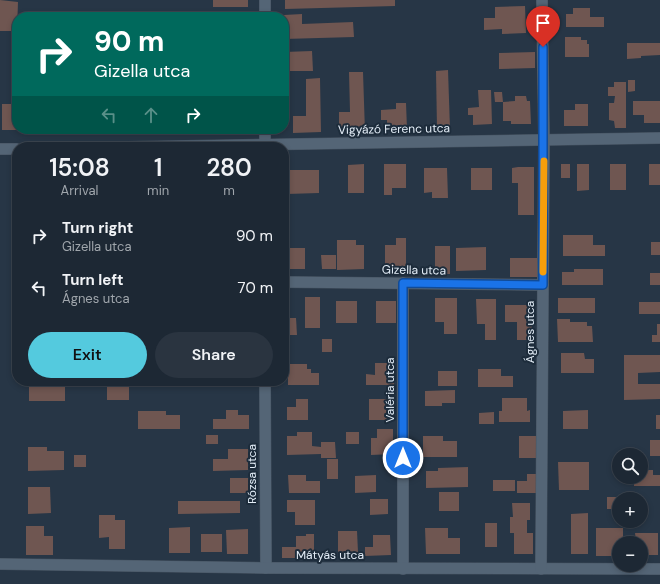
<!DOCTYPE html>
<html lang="en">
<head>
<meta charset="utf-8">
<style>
  :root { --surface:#1d2834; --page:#2a3440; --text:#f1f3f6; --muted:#a0a6ac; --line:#3b444f; --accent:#54cade }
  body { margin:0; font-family:"DM Sans",sans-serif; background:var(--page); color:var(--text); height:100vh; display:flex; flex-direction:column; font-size:15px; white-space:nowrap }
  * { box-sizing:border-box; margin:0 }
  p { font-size:13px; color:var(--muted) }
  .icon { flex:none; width:22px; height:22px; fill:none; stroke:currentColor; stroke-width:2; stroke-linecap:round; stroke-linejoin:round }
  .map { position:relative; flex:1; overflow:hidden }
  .details { position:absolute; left:12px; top:142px; width:277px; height:244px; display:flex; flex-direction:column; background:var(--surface); border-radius:16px; box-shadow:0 2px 6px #0003,0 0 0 1px var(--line) }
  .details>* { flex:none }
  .banner { position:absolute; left:12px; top:12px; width:277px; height:122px; border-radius:16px; box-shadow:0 2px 6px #0003,0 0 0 1px var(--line); background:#00695c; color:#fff; overflow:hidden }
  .tools { position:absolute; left:612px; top:448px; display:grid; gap:8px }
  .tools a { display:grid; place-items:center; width:36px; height:36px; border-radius:50%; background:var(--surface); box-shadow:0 2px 6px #0003,0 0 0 1px var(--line); font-size:20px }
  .pin { position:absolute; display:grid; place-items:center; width:34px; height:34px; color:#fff; margin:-41px -17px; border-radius:50% 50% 50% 0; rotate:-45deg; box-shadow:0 0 4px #0007 }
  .pin .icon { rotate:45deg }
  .me { position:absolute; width:44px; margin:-22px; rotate:0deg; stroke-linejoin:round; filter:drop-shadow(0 0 3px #0008) }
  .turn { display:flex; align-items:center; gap:14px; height:84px; padding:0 16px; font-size:18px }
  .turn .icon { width:52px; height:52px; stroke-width:2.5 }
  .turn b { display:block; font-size:28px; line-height:34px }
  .lanes { display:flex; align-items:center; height:38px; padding:0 16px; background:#0003; justify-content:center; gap:20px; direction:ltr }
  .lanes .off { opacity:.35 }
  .eta { display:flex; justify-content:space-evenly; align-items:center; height:68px; text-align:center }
  .eta b { font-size:24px; font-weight:600; line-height:28px }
  .cta { display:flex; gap:8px; margin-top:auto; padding:8px 16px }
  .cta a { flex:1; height:46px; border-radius:24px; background:var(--accent); color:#111; font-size:16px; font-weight:600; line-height:46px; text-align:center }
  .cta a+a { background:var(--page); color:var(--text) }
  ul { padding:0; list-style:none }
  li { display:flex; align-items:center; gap:12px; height:52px; padding:0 16px }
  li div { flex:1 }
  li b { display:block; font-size:15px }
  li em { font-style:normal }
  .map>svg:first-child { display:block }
  .building { fill:#6f5651 }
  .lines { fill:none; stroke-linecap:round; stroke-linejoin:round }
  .street-casing { stroke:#465361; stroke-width:12 }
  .street { stroke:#546576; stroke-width:11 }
  .route-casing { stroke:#114b97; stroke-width:10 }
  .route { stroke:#1a73e8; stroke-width:7 }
  .slow { stroke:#f59e0b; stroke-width:7 }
  .labels { text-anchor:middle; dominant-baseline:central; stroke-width:4; stroke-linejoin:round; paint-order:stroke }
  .street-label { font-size:12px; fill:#e3edf7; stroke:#1d2c3b }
</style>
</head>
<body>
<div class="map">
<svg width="660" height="584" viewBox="0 0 660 584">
  <rect width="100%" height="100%" fill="#273646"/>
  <g class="building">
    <path d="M0,0L18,2L17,31H0Z"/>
    <rect x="213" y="0" width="35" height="7"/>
    <path d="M285,0H395V6L285,9Z"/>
    <path d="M525,6L526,33L502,34V29L484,30V18H495V7Z"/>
    <path d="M573,8H590V17H604V27H566V14H573Z"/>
    <path d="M302,14V24L353,22L354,37L284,39V15Z"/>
    <path d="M565,37H581V40H587V44H589V57H565Z"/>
    <path d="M627,43H660V55L641,56V58L627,59Z"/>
    <path d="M312,51L313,71H284V52Z"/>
    <path d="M535,52V68L499,69V53Z"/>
    <path d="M448,70L450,129H437L436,71Z"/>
    <path d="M349,72H363L365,132L343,133V127H339V112H350Z"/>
    <path d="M320,78L321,132L293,133V116H306V79Z"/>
    <path d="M628,80H635V91L628,92Z"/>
    <path d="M614,82H626V128H615L614,121L609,120V103H614L615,96H608V87H614Z"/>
    <path d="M478,90H491L492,124L473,125V115H468V108L479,107Z"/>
    <path d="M494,92H502L503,102H495Z"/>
    <path d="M515,96H526L527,101H530L531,124H511V121H503V102L515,101Z"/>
    <path d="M633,101H660V123H644V115H633Z"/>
    <path d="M396,103H406L407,129H387V120H381V110L396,109Z"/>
    <rect x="2" y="104" width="15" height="26"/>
    <path d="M575,104H588V126H564V110H575Z"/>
    <rect x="36" y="129" width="33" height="4"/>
    <rect x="137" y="129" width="13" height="3"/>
    <rect x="173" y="129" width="17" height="3"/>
    <rect x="202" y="129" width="10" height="6"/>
    <rect x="220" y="129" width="28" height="3"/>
    <path d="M364,164V193H348V165Z"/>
    <path d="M384,164H406V188H392V195H384Z"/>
    <rect x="561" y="164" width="9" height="14"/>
    <path d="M577,164H589V190L577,191Z"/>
    <rect x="610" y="164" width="16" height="26"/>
    <rect x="649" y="164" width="11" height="21"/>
    <path d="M518,167H534V215H518V183H512V168Z"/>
    <path d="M424,168H447L448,198H432V192L424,193Z"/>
    <rect x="471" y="168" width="21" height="22"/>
    <path d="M287,170H319V193L287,194Z"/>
    <path d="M563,235H593V245H605V256H563Z"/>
    <path d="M396,238H406V266H385V245H396Z"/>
    <path d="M337,240H356V245H364V269L337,270Z"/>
    <rect x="651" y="242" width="9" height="13"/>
    <rect x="435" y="246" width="15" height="28"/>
    <path d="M486,247V270L456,271V248Z"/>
    <rect x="286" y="248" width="19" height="21"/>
    <path d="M321,255H336V269H322Z"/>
    <rect x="510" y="258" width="27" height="19"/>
    <path d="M574,269H603V285H562V272H574Z"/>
    <rect x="650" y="273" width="10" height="12"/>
    <rect x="305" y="297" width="15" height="31"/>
    <path d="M435,298H457V334H444V322H435Z"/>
    <rect x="558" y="298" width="37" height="15"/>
    <path d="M476,299H496V340H485V324H477Z"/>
    <rect x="336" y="301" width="21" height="22"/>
    <rect x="376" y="301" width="20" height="22"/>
    <rect x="639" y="302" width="21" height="12"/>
    <path d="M505,305H532V340H517V322H505Z"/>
    <path d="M286,318H296L297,335H286Z"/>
    <path d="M557,319H570V322H587V326H592L593,342H558Z"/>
    <path d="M657,324H660V342H652V335H657Z"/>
    <rect x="322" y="339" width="10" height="13"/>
    <path d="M561,353H584L585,359H594V373H561Z"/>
    <path d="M624,355H660V372L638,373V384H660V399L624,400Z"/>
    <path d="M375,363H394V385H366V374L375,375Z"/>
    <path d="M288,364H307V369H311V373H319V385H288Z"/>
    <path d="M478,369H501V376H513V387H478Z"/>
    <rect x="438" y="371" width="19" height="15"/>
    <rect x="29" y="381" width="36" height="20"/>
    <rect x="107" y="384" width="22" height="16"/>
    <path d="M455,390V403H442V406H425V391Z"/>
    <path d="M502,398H527V411L530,410V422H499V411H502Z"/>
    <path d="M296,399H308V420H287V407H296Z"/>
    <rect x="369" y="399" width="24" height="21"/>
    <path d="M226,410H238V415H249V429H213V419H226Z"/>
    <path d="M588,410V429H563V411Z"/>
    <path d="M138,411H166V415H180V429H138Z"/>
    <path d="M494,412V424H479V413Z"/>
    <rect x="656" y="415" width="4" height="14"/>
    <path d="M377,429H393V454L371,455V438H377Z"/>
    <path d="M297,432H312V446L321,447V442H335L336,458H321V454L287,455V436H297Z"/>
    <rect x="346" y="432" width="13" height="12"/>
    <rect x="206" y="435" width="12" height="9"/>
    <path d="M423,436H443V441H457V457H423Z"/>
    <rect x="519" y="436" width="18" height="22"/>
    <rect x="650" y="440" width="10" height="16"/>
    <path d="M28,447H47V451H64V470L28,471Z"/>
    <path d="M228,449H248V470L213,471V459H228Z"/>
    <rect x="74" y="455" width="12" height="12"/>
    <rect x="327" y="459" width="11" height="20"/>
    <path d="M558,462H589V490H559Z"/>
    <path d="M468,467V487L426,488V471H438V468Z"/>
    <path d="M641,470H653V475H660V486H634V477H641Z"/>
    <path d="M527,474H538V493H517V481H527Z"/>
    <path d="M288,475H306V481H320V493H289Z"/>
    <path d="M376,475V492L355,493V476Z"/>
    <rect x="230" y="478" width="18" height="15"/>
    <rect x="493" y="480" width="22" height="11"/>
    <path d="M28,487H50L51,513L28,514Z"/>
    <rect x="439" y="492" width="20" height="19"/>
    <path d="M607,497H624V499H619V509H607Z"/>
    <path d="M370,499H388V514L370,515Z"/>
    <path d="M287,500H315V525H295V512H287Z"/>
    <path d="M178,501H240V513L178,514Z"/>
    <path d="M512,503H530V520H527V533H533V554H514V533H510V517H513Z"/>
    <path d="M588,513V554H571V514Z"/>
    <path d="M99,515H115V520H125V549H109V537L99,538Z"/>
    <rect x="485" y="523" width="12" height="24"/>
    <path d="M26,526H44V536H53V555H26Z"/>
    <path d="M190,527V553H169V528Z"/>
    <path d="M425,528H448V538H460V554H426Z"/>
    <path d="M596,528H623V543H619V556H596Z"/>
    <path d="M248,529V554H227L226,530Z"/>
    <path d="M338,531H357L358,552H338Z"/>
    <path d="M635,533H658V555H641V543H636Z"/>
    <rect x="201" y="534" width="21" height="18"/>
    <path d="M306,534H314V551H306L307,558H282V547H296V536H306Z"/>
    <path d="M373,535H390L391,555L365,556V547H373Z"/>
  </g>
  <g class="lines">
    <g class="street-casing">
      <g id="street">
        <path d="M265,17V0"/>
        <path d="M265,129V147"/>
        <path d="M128,147L660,138"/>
        <path d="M0,149H17"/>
        <path d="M284,282L543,285"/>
        <path d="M403,283V569"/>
        <path d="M265,381L266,568"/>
        <path d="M0,564L266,568L660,569"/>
        <path d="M541,569L544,140L542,0"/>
      </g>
    </g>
    <use href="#street" class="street"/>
  </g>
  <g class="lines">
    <g class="route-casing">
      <path id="route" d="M403,458V283L543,285V47"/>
    </g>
    <use href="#route" class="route"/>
    <path class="slow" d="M543,272L544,161"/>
  </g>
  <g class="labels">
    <g class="street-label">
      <text transform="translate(394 129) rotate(-1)">Vigyázó Ferenc utca</text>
      <text transform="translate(414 270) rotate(1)">Gizella utca</text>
      <text transform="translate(530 332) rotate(-90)">Ágnes utca</text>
      <text transform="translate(390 390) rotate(-90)">Valéria utca</text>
      <text transform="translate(252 474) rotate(-90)">Rózsa utca</text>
      <text x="330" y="555">Mátyás utca</text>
    </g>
  </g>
</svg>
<div class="tools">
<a><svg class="icon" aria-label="search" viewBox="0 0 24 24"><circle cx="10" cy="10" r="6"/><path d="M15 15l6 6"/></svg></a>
<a>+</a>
<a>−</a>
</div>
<div class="pin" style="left:543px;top:47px;background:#d93025"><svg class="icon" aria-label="arrive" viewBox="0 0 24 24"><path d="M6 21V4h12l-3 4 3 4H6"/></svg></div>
<svg class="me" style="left:403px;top:458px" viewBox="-20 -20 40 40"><circle r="17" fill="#1a73e8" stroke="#fff" stroke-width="3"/><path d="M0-11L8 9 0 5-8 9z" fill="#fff"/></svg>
<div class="banner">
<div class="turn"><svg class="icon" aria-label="right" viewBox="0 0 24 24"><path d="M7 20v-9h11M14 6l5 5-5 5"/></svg><div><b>90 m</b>Gizella utca</div></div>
<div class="lanes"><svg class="icon off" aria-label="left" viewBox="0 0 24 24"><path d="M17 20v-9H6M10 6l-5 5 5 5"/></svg><svg class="icon off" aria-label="ahead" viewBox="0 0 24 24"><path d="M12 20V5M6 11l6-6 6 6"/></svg><svg class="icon" aria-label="right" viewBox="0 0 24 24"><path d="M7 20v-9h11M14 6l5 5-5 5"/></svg></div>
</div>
<section class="details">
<div class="eta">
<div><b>15:08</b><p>Arrival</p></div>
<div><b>1</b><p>min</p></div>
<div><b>280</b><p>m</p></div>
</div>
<ul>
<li><svg class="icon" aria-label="right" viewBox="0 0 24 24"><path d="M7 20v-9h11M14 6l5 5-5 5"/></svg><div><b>Turn right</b><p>Gizella utca</p></div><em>90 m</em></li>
<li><svg class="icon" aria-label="left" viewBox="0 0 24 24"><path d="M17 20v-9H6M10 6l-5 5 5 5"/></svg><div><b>Turn left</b><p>Ágnes utca</p></div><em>70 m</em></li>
</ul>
<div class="cta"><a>Exit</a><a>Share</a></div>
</section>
</div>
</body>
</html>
